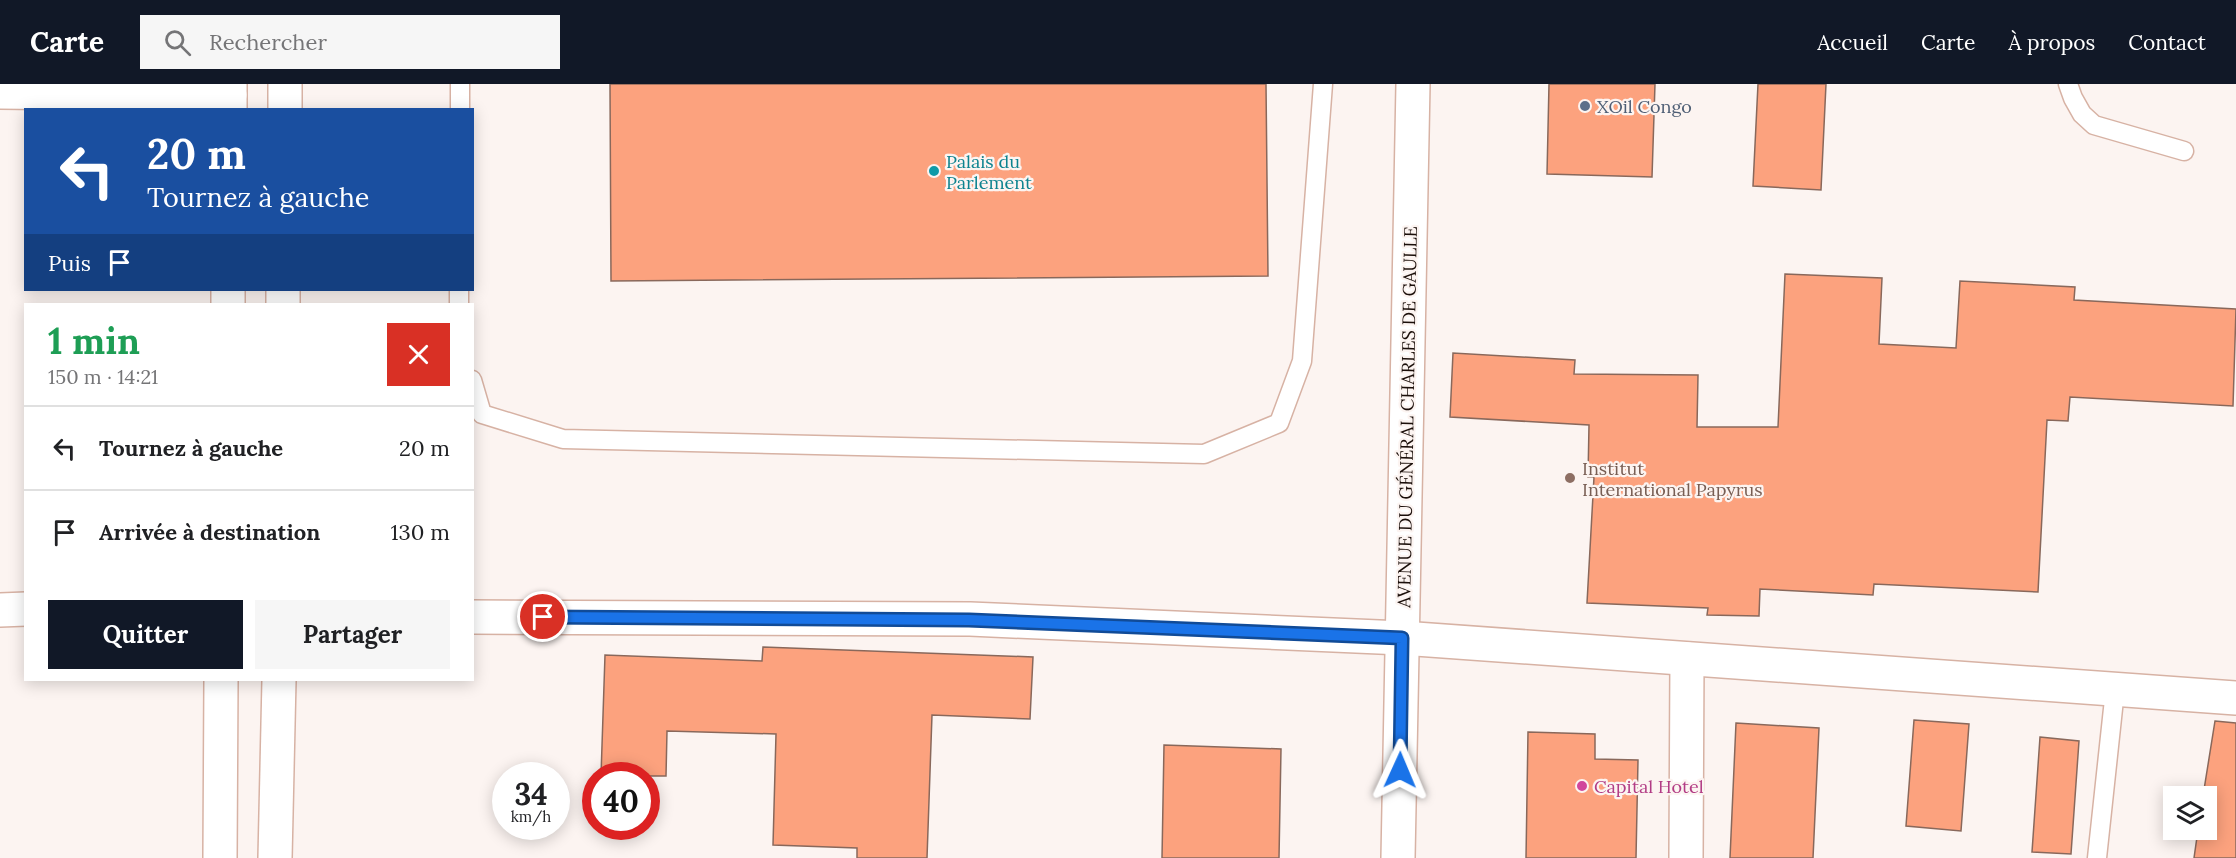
<!DOCTYPE html>
<html lang="fr">
<head>
<meta charset="utf-8">
<style>
  :root { --surface:#fff; --page:#f6f6f6; --text:#202124; --muted:#757577; --line:#e0e0e0; --accent:#111827 }
  body { margin:0; font-family:Lora,serif; background:var(--page); color:var(--text); height:100vh; display:flex; flex-direction:column; font-size:22px; white-space:nowrap }
  * { box-sizing:border-box; margin:0 }
  p { font-size:20px; color:var(--muted) }
  .icon { flex:none; width:33px; height:33px; fill:none; stroke:currentColor; stroke-width:2; stroke-linecap:round; stroke-linejoin:round }
  .map { position:relative; flex:1; overflow:hidden }
  .details { position:absolute; left:24px; top:219px; width:450px; height:378px; display:flex; flex-direction:column; background:var(--surface); border-radius:0px; box-shadow:0 3px 15px #0003 }
  .details>* { flex:none }
  .banner { position:absolute; left:24px; top:24px; width:450px; height:183px; border-radius:0px; box-shadow:0 3px 15px #0003; background:#1a4fa0; color:#fff; overflow:hidden }
  .buttons { position:absolute; left:2163px; top:702px; display:grid; gap:12px }
  .buttons a { display:grid; place-items:center; width:54px; height:54px; border-radius:0px; background:var(--surface); box-shadow:0 3px 15px #0003; font-size:30px }
  .speed { position:absolute; left:492px; top:678px; display:flex; gap:12px; font-size:30px; font-weight:700; text-align:center }
  .speed>* { display:grid; place-content:center; width:78px; height:78px; border-radius:50%; background:var(--surface); box-shadow:0 3px 15px #0003; line-height:1 }
  .speed small { font-size:15px; font-weight:400 }
  .speed .limit { border:9px solid #d22; background:#fff; color:#111 }
  .pin { position:absolute; display:grid; place-items:center; width:51px; height:51px; color:#fff; margin:-26px; border:3px solid #fff; border-radius:50%; box-shadow:0 2px 6px #0007 }
  .me { position:absolute; width:66px; margin:-33px; rotate:1deg; stroke-linejoin:round; filter:drop-shadow(0 0 4px #0008) }
  .turn { display:flex; align-items:center; gap:21px; height:126px; padding:0 24px; font-size:27px }
  .turn .icon { width:78px; height:78px; stroke-width:2.5 }
  .turn b { display:block; font-size:42px; line-height:51px }
  .then { display:flex; align-items:center; height:57px; padding:0 24px; background:#0003; gap:12px; font-size:22px }
  .round { display:grid; place-items:center; flex:none; width:63px; height:63px; border-radius:0px; background:var(--page) }
  .headline { display:flex; align-items:center; justify-content:space-between; height:102px; padding:0 24px }
  h1 { font-size:36px; font-weight:700; line-height:45px; color:#1e9e55 }
  .primary-button { display:flex; gap:12px; margin-top:auto; padding:12px 24px }
  .primary-button a { flex:1; height:69px; border-radius:0px; background:var(--accent); color:#fff; font-size:24px; font-weight:700; line-height:69px; text-align:center }
  .primary-button a+a { background:var(--page); color:var(--text) }
  ul { padding:0; list-style:none }
  li { display:flex; align-items:center; gap:18px; height:84px; padding:0 24px; border-top:2px solid var(--line) }
  li div { flex:1 }
  li b { display:block; font-size:22px }
  li em { font-style:normal }
  header { display:flex; align-items:center; gap:36px; box-sizing:border-box; height:84px; padding:0 30px; background:var(--accent); color:#fff }
  header strong { font-size:28px }
  nav { display:flex; gap:33px; margin-inline-start:auto; font-size:21px }
  .search { width:420px; height:54px; background:var(--page); display:flex; align-items:center; gap:15px; box-sizing:border-box; padding:0 21px; border-radius:0px; color:var(--muted); font-size:22px }
  .map>svg:first-child { display:block }
  .building { fill:#fca27e; stroke:#89685b; stroke-width:1.5 }
  .lines { fill:none; stroke-linecap:round; stroke-linejoin:round }
  .lane-casing { stroke:#d7b2a4; stroke-width:21 }
  .street-casing { stroke:#d7b2a4; stroke-width:36 }
  .secondary-casing { stroke:#d7b2a4; stroke-width:36 }
  .primary-casing { stroke:#d7b2a4; stroke-width:36 }
  .lane { stroke:#fff; stroke-width:18 }
  .street { stroke:#fff; stroke-width:33 }
  .secondary { stroke:#fff; stroke-width:33 }
  .primary { stroke:#fff; stroke-width:33 }
  .route-casing { stroke:#114b97; stroke-width:15 }
  .route { stroke:#1a73e8; stroke-width:10 }
  .service-dot { fill:#5c6f8a; stroke:#fcf4f1; stroke-width:2 }
  .culture-dot { fill:#0f9aa8; stroke:#fcf4f1; stroke-width:2 }
  .education-dot { fill:#8d6e63; stroke:#fcf4f1; stroke-width:2 }
  .hotel-dot { fill:#d1479c; stroke:#fcf4f1; stroke-width:2 }
  .labels { text-anchor:middle; dominant-baseline:central; stroke-width:4.5; stroke-linejoin:round; paint-order:stroke }
  .service-label { font-size:18px; fill:#4e5e75; stroke:#fcf4f1; text-anchor:start }
  .culture-label { font-size:18px; fill:#0d838f; stroke:#fcf4f1; text-anchor:start }
  .street-label { font-size:18px; fill:#1a0e09; stroke:#fcf4f1 }
  .education-label { font-size:18px; fill:#785e54; stroke:#fcf4f1; text-anchor:start }
  .hotel-label { font-size:18px; fill:#b23c85; stroke:#fcf4f1; text-anchor:start }
</style>
</head>
<body>
<header>
<strong>Carte</strong>
<div class="search"><svg class="icon" aria-label="search" viewBox="0 0 24 24"><circle cx="10" cy="10" r="6"/><path d="M15 15l6 6"/></svg>Rechercher</div>
<nav><a>Accueil</a><a>Carte</a><a>À propos</a><a>Contact</a></nav>
</header>
<div class="map">
<svg width="2236" height="774" viewBox="0 0 2236 774">
  <rect width="100%" height="100%" fill="#fcf4f1"/>
  <g class="building">
    <path d="M610,0H1266L1268,192L611,197Z"/>
    <path d="M1549,0H1655L1652,93L1547,90Z"/>
    <path d="M1758,0H1826L1821,106L1753,102Z"/>
    <path d="M1785,190L1882,194L1879,260L1956,264L1960,197L2075,203L2074,216L2236,225L2233,322L2070,313L2068,337L2047,336L2038,508L1874,500L1873,511L1760,505L1759,532L1707,531L1708,524L1587,519L1594,393H1588L1589,341L1450,333L1453,269L1575,276L1574,290L1698,291L1697,343H1778Z"/>
    <path d="M763,563L1033,573L1030,635L932,631L927,774H857V764L773,761L776,650L667,647L666,692H601L605,571L762,577Z"/>
    <path d="M1914,636L1969,640L1961,747L1906,742Z"/>
    <path d="M2215,637L2236,639V774H2194L2198,746H2206V712H2203Z"/>
    <path d="M1736,639L1819,644L1813,774H1730Z"/>
    <path d="M1528,648L1595,650V675L1638,676L1636,774H1526Z"/>
    <path d="M2040,653L2079,657L2071,770L2032,768Z"/>
    <path d="M1164,661L1281,665L1279,774H1162Z"/>
  </g>
  <g class="lines">
    <g class="lane-casing">
      <g id="lane">
        <path d="M2068,0L2073,14L2082,30L2094,41L2184,67"/>
        <path d="M460,26V0"/>
        <path d="M459,220V206"/>
        <path d="M472,296L482,330L563,355L1204,370L1279,339L1302,277L1323,0"/>
        <path d="M2097,774L2115,606"/>
      </g>
    </g>
    <g class="street-casing">
      <g id="street">
        <path d="M0,8L230,11"/>
        <path d="M0,526L26,525"/>
        <path d="M472,533L970,535L1402,554L2236,614"/>
        <path d="M1686,774L1687,575"/>
      </g>
    </g>
    <g class="secondary-casing">
      <path id="secondary" d="M1398,774L1413,0"/>
    </g>
    <g class="primary-casing">
      <g id="primary">
        <path d="M230,26V0"/>
        <path d="M285,26V0"/>
        <path d="M228,220V206"/>
        <path d="M283,220V206"/>
        <path d="M220,774L221,596"/>
        <path d="M275,774L279,596"/>
      </g>
    </g>
    <use href="#lane" class="lane"/>
    <use href="#street" class="street"/>
    <use href="#secondary" class="secondary"/>
    <use href="#primary" class="primary"/>
  </g>
  <g class="lines">
    <g class="route-casing">
      <path id="route" d="M543,533L969,536L1402,554L1400,686"/>
    </g>
    <use href="#route" class="route"/>
  </g>
  <circle class="service-dot" cx="1585" cy="22" r="6"/>
  <circle class="culture-dot" cx="934" cy="87" r="6"/>
  <circle class="education-dot" cx="1570" cy="394" r="6"/>
  <circle class="hotel-dot" cx="1582" cy="702" r="6"/>
  <g class="labels">
    <g class="service-label">
      <text x="1597" y="22">XOil Congo</text>
    </g>
    <g class="culture-label">
      <text x="946" y="77">Palais du<tspan x="946" dy="21">Parlement</tspan></text>
    </g>
    <g class="street-label">
      <text transform="translate(1407 333) rotate(-89)">AVENUE DU GÉNÉRAL CHARLES DE GAULLE</text>
    </g>
    <g class="education-label">
      <text x="1582" y="384">Institut<tspan x="1582" dy="21">International Papyrus</tspan></text>
    </g>
    <g class="hotel-label">
      <text x="1594" y="702">Capital Hotel</text>
    </g>
  </g>
</svg>
<div class="buttons">
<a><svg class="icon" aria-label="layers" viewBox="0 0 24 24"><path d="M12 4l9 5-9 5-9-5zM3 14l9 5 9-5"/></svg></a>
</div>
<div class="speed"><div>34<small>km/h</small></div><div class="limit">40</div></div>
<div class="pin" style="left:543px;top:533px;background:#d93025"><svg class="icon" aria-label="arrive" viewBox="0 0 24 24"><path d="M6 21V4h12l-3 4 3 4H6"/></svg></div>
<svg class="me" style="left:1400px;top:686px" viewBox="-20 -20 40 40"><path d="M0-17L14 15 0 8-14 15z" fill="#1a73e8" stroke="#fff" stroke-width="4"/></svg>
<div class="banner">
<div class="turn"><svg class="icon" aria-label="left" viewBox="0 0 24 24"><path d="M17 20v-9H6M10 6l-5 5 5 5"/></svg><div><b>20 m</b>Tournez à gauche</div></div>
<div class="then">Puis<svg class="icon" aria-label="arrive" viewBox="0 0 24 24"><path d="M6 21V4h12l-3 4 3 4H6"/></svg></div>
</div>
<section class="details">
<div class="headline"><div><h1>1 min</h1><p>150 m · 14:21</p></div><a class="round" style="background:#d93025;color:#fff"><svg class="icon" aria-label="close" viewBox="0 0 24 24"><path d="M6 6l12 12M18 6L6 18"/></svg></a></div>
<ul>
<li><svg class="icon" aria-label="left" viewBox="0 0 24 24"><path d="M17 20v-9H6M10 6l-5 5 5 5"/></svg><div><b>Tournez à gauche</b></div><em>20 m</em></li>
<li><svg class="icon" aria-label="arrive" viewBox="0 0 24 24"><path d="M6 21V4h12l-3 4 3 4H6"/></svg><div><b>Arrivée à destination</b></div><em>130 m</em></li>
</ul>
<div class="primary-button"><a>Quitter</a><a>Partager</a></div>
</section>
</div>
</body>
</html>
